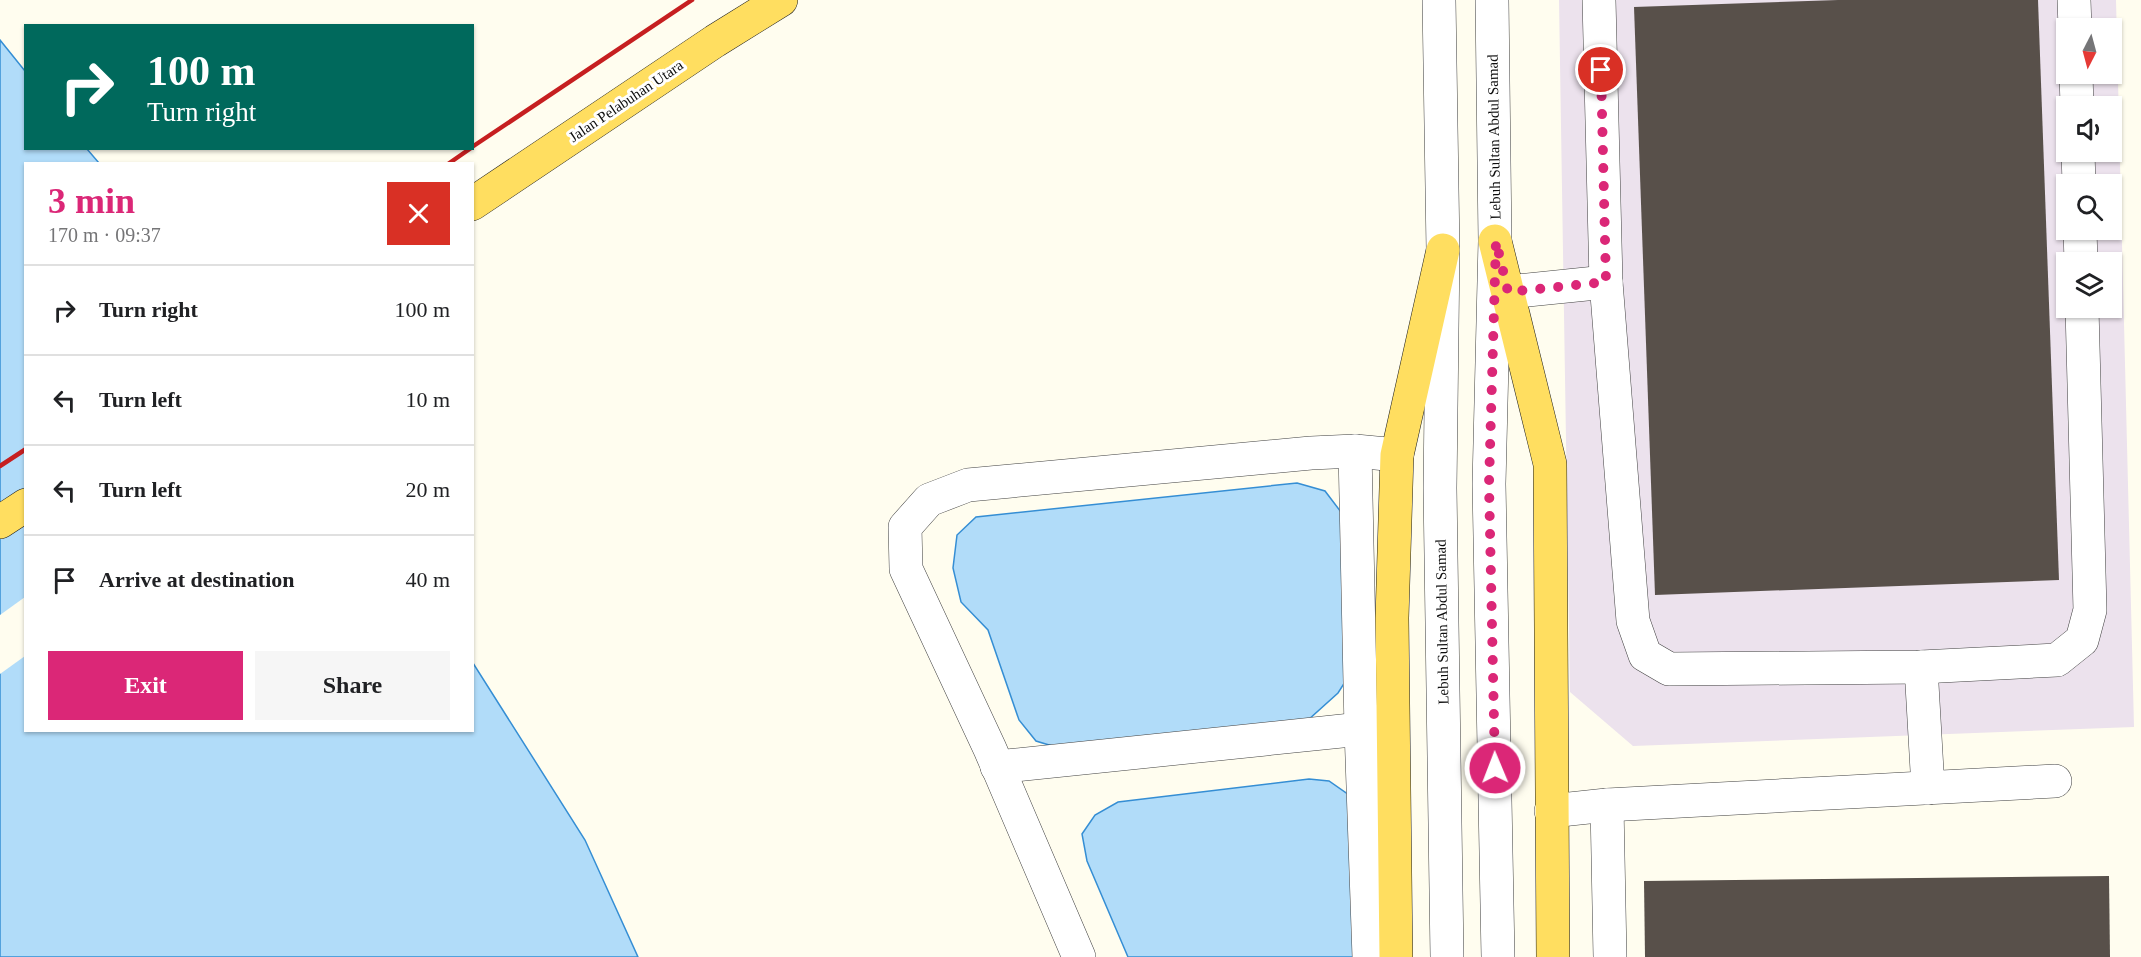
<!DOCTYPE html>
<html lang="en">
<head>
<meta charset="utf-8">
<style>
  :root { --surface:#fff; --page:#f6f6f6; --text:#202124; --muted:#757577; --line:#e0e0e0; --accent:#db2777 }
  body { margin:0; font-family:"Times New Roman",serif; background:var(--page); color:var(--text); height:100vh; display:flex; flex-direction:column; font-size:22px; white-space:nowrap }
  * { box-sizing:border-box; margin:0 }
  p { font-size:20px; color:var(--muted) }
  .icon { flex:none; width:33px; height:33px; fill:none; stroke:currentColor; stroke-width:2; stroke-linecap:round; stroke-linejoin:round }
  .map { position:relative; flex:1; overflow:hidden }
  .side { position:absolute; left:24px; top:162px; width:450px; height:570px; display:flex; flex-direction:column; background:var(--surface); border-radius:0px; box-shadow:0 2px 4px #0004 }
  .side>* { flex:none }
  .top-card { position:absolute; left:24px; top:24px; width:450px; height:126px; border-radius:0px; box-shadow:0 2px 4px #0004; background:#00695c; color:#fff; overflow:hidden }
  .needle { width:39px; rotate:186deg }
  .buttons { position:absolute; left:2056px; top:18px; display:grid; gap:12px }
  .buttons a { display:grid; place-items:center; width:66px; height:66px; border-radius:0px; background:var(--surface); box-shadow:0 2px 4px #0004; font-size:30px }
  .pin { position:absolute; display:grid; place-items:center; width:51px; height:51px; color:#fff; margin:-26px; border:3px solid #fff; border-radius:50%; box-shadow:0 2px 6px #0007 }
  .me { position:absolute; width:66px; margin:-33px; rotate:359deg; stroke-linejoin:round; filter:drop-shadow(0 0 4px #0008) }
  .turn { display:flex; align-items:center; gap:21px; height:126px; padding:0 24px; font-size:27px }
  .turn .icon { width:78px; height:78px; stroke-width:2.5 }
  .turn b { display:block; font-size:42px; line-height:51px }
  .round { display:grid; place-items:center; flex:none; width:63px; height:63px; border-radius:0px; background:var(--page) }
  .headline { display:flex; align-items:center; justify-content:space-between; height:102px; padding:0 24px }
  h1 { font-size:36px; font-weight:700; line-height:45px; color:var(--accent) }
  .button { display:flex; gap:12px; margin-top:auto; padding:12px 24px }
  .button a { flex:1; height:69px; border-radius:0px; background:var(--accent); color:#fff; font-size:24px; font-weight:700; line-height:69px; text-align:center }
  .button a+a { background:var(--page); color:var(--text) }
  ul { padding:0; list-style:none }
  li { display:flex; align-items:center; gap:18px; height:90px; padding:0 24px; border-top:2px solid var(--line) }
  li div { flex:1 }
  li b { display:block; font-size:22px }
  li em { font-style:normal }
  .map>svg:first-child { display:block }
  .industrial { fill:#ece2ed; fill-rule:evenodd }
  .water { fill:#b1dcf9; stroke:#358ed4; stroke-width:1.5 }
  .pier { fill:#fffdef }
  .building { fill:#58504a }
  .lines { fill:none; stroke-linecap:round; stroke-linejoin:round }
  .minor-casing { stroke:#414141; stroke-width:34 }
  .major-casing { stroke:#1f1f1f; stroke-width:34 }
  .minor { stroke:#fff; stroke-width:33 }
  .major { stroke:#ffde60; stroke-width:33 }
  .rail { stroke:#c61f20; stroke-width:4.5 }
  .route { stroke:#db2777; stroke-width:10; stroke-dasharray:0 18 }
  .labels { text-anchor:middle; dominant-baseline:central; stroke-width:6; stroke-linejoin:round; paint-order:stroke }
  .street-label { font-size:15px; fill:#0e0e0e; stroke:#fff }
</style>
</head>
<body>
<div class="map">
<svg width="2141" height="957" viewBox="0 0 2141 957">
  <rect width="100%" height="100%" fill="#fffdef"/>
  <path class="industrial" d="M1559,0H2116L2134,727L1633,746L1570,692ZM2067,28H2112V74H2067ZM2067,106H2112V152H2067ZM2067,184H2112V230H2067ZM2067,262H2112V308H2067Z"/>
  <g class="water">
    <path d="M0,40L25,71L26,148L87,149L99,163L26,164V730H472L473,663L585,840L638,957H0Z"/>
    <path d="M1297,483L1325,491L1344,516L1352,671L1338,693L1308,720L1062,749L1036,741L1019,720L988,630L961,602L953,568L957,535L976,517Z"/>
    <path d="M1309,779L1329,781L1349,795L1361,957H1128L1087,861L1082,834L1095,815L1118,802Z"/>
  </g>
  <path class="pier" d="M25,597V656L0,674V615Z"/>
  <g class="building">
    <path d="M1838,0H2038L2059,580L1655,595L1634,7Z"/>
    <path d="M2109,876L2110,957H1645L1644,881Z"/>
  </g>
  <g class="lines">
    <g class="minor-casing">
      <g id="minor">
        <path d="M1439,0L1443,250L1440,488L1447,957"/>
        <path d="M1492,0L1495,241L1489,484L1498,957"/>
        <path d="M1599,0L1606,282L1633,621L1645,655L1669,669L1921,667L2057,660L2082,640L2090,610L2082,308"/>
        <path d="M2074,0L2075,28"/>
        <path d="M2076,74L2077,106"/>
        <path d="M2078,152L2079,184"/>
        <path d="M2080,230L2081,262"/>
        <path d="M1508,292L1606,282"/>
        <path d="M1355,451L1361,729L1369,957"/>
        <path d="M1921,667L1928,788"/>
        <path d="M997,767L1361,729"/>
        <path d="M1607,805L1610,957"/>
        <path d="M1551,811L1607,805L2055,781"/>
        <path d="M1079,957L990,749L906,569L905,527L929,500L968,485L1311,453L1355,451L1397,455"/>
      </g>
    </g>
    <g class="major-casing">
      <g id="major">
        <path d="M472,204L715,41L781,0"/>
        <path d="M1495,241L1550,464L1553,957"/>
        <path d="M0,522L26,505"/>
        <path d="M1396,957L1392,618L1397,455L1443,250"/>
      </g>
    </g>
    <use href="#minor" class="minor"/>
    <use href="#major" class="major"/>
    <g class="rail">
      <path d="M472,147L692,0"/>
      <path d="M448,164L471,148"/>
      <path d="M0,466L26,449"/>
    </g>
  </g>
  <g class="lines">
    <path class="route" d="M1495,768L1489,484L1496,241L1508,292L1606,282L1601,70"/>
  </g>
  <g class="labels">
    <g class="street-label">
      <text transform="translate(626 101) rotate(-34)">Jalan Pelabuhan Utara</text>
      <text transform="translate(1494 137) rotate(-91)">Lebuh Sultan Abdul Samad</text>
      <text transform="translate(1442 622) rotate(-91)">Lebuh Sultan Abdul Samad</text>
    </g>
  </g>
</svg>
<div class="buttons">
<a><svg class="needle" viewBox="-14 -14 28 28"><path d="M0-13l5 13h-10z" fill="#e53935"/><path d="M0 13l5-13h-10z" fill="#757577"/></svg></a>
<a><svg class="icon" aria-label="sound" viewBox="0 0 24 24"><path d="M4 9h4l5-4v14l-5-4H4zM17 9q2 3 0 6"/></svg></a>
<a><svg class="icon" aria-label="search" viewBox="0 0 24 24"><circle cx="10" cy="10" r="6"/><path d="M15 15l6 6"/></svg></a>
<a><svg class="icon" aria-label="layers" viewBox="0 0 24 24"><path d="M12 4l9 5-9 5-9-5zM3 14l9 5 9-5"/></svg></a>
</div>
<div class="pin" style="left:1601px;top:70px;background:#d93025"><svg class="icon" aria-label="arrive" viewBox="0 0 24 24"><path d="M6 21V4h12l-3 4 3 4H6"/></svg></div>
<svg class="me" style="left:1495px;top:768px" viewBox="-20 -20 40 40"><circle r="17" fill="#db2777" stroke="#fff" stroke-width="3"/><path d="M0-11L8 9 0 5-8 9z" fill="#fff"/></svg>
<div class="top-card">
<div class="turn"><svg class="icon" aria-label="right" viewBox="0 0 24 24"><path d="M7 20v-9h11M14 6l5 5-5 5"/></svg><div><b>100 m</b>Turn right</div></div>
</div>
<section class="side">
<div class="headline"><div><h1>3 min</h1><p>170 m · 09:37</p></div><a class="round" style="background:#d93025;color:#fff"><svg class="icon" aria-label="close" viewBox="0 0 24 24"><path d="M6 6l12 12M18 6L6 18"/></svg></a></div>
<ul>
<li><svg class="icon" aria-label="right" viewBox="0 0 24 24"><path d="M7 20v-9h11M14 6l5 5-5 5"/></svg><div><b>Turn right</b></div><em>100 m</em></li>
<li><svg class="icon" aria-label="left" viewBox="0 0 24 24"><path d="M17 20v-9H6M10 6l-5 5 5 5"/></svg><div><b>Turn left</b></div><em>10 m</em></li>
<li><svg class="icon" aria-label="left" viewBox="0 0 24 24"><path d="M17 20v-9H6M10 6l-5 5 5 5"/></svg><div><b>Turn left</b></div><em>20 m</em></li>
<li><svg class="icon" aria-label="arrive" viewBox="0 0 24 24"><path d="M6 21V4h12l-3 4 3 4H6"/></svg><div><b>Arrive at destination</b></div><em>40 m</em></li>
</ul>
<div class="button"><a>Exit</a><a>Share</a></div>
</section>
</div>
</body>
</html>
